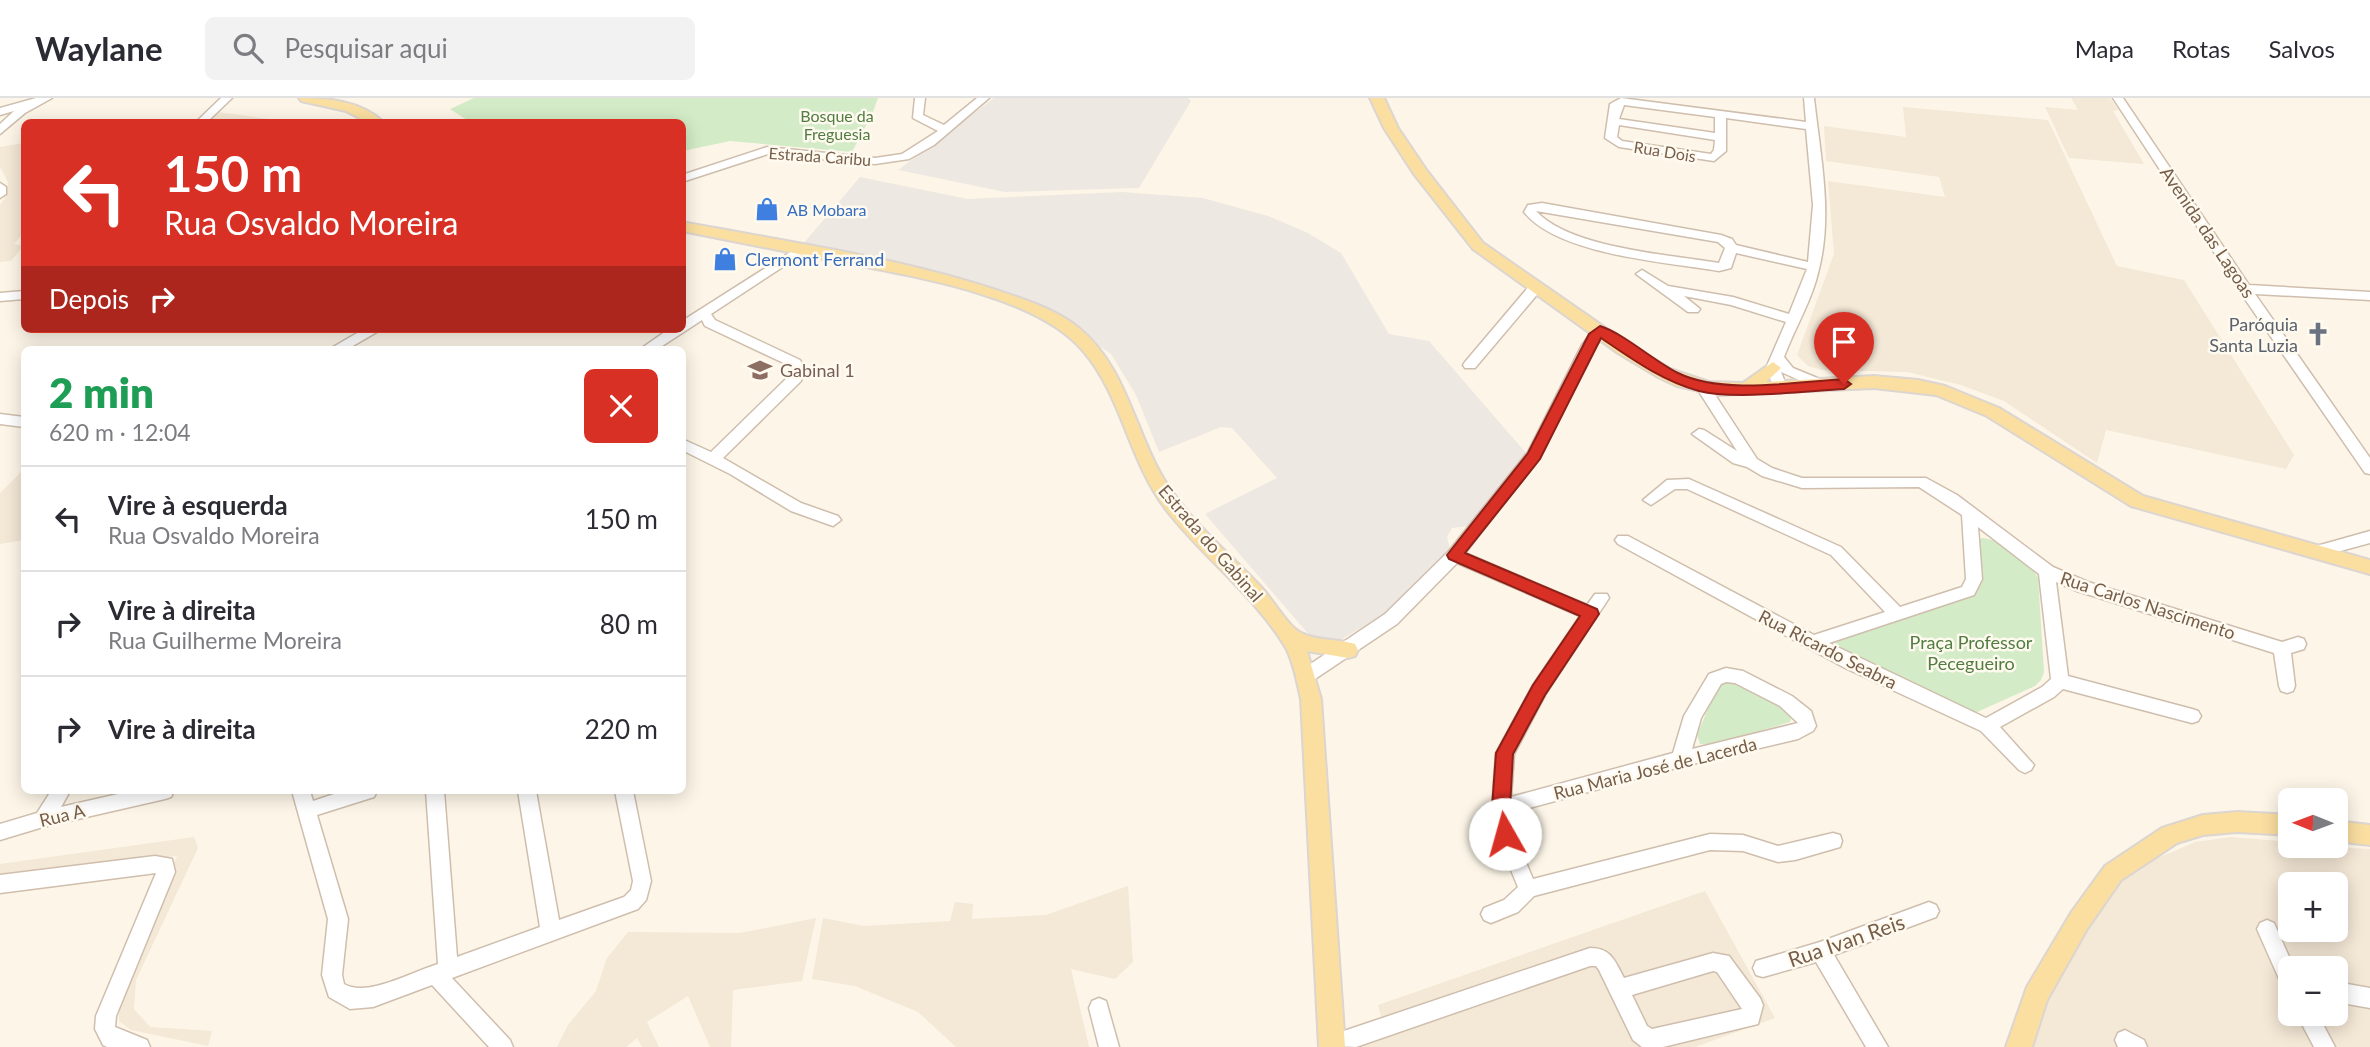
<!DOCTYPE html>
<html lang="pt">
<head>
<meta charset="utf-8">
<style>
  :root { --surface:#fff; --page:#f2f2f3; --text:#2b2b33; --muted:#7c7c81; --line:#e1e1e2 }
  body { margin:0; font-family:Lato,sans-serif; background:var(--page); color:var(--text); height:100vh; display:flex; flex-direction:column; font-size:26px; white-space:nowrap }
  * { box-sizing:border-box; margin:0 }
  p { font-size:23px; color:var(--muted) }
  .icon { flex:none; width:38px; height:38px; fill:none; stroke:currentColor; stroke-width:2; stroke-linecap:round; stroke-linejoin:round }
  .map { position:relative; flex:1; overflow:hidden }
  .sheet { position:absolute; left:21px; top:248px; width:665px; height:448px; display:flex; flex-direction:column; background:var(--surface); border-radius:10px; box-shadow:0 4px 18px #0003 }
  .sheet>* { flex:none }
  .guide { position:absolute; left:21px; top:21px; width:665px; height:214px; border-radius:10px; box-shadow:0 4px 18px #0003; background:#d93025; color:#fff; overflow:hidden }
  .needle { width:46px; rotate:271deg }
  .fabs { position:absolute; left:2278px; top:690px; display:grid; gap:14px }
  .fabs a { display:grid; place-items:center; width:70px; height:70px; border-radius:10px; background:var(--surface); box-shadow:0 4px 18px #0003; font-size:35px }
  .pin { position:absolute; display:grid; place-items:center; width:60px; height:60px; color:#fff; margin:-72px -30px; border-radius:50% 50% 50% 0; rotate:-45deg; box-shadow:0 0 7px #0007 }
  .pin .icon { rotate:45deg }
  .me { position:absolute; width:77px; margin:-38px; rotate:353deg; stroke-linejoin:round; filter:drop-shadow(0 0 5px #0008) }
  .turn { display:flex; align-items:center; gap:24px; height:147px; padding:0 28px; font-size:32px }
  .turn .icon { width:91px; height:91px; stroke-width:2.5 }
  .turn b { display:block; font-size:49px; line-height:60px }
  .then { display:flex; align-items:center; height:66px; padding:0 28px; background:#0003; gap:14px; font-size:26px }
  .round { display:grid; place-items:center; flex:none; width:74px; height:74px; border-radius:10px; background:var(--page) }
  .head { display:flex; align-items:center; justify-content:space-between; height:119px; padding:0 28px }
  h1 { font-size:42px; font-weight:800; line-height:52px; color:#1e9e55 }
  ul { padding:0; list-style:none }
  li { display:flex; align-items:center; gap:21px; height:105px; padding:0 28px; border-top:2px solid var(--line) }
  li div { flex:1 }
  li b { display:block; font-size:26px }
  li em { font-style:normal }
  header { display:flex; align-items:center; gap:42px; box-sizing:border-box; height:98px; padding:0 35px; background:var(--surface); border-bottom:2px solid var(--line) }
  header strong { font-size:33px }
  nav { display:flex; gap:38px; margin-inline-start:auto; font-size:24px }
  .search { width:490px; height:63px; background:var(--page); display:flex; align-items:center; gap:18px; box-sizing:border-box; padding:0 24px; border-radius:10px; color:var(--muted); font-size:26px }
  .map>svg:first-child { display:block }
  .residential { fill:#f4e8d6; fill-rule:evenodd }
  .industrial { fill:#ede8e1 }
  .green { fill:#d3ebc6 }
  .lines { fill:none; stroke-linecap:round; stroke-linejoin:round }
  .minor-casing { stroke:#cfbead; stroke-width:3 }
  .major-casing { stroke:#dcd5d0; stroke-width:4 }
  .minor { fill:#fff; fill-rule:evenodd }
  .major { fill:#fbdfa1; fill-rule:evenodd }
  .route { fill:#d93025; stroke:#8d1f18; stroke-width:2 }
  .labels { text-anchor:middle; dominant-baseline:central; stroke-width:5; stroke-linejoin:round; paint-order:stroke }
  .far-park-label { font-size:16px; fill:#517d42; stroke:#fffaef }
  .far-street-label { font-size:16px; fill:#775e4b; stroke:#fffaef }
  .far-shop-label { font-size:16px; fill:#366cbe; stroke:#fffaef; text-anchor:start }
  .street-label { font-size:18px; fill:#775e4b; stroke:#fffaef }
  .shop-label { font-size:18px; fill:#366cbe; stroke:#fffaef; text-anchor:start }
  .worship-label { font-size:18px; fill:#5b616d; stroke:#fffaef; text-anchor:end }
  .education-label { font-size:18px; fill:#785e54; stroke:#fffaef; text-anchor:start }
  .park-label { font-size:18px; fill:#517d42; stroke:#fffaef }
  .near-street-label { font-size:21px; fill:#775e4b; stroke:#fffaef }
</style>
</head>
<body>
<header>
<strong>Waylane</strong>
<div class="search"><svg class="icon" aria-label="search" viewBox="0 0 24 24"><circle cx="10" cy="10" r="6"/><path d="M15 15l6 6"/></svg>Pesquisar aqui</div>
<nav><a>Mapa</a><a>Rotas</a><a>Salvos</a></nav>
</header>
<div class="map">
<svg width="2370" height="949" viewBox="0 0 2370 949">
  <rect width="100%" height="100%" fill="#fdf6e8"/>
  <g class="residential">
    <path d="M2071,0H2110L2118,12L2113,13L2144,66L2069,60L2045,9L2078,12Z"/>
    <path d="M1903,9L2048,22L2117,168L2184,182L2294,357L2286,371L2106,332L2097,365L2004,303L1961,287L1907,274L1822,272L1808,268L1797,257L1834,156L1828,83L1945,99L1939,79L1826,63L1824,28L1906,39Z"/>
    <path d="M211,13L290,24H186L201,21Z"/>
    <path d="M24,45V134L14,146L23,148L11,163L0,164V107L7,97L8,84L0,69V49Z"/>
    <path d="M24,371V442L0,446V395Z"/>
    <path d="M194,739L198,750L136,882L134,911L150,929L212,933L208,948L131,932L119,923V907L177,758L0,777V766Z"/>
    <path d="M2231,739L2291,744V747L2370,751V949H2031L2056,873L2093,815L2132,771L2195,744ZM2291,786H2336V831H2291ZM2291,870H2336V915H2291Z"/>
    <path d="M1128,788L1133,864L1115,881L1071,871L1089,949H956L918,914L855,888L812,881L823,820L864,828L950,823L955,804L973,806L972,821L1046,817Z"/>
    <path d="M1705,793L1775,920L1695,949H1350V945L1383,928L1378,907Z"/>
    <path d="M816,820L802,883L733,892L731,949H710L688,898L647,924L659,949H642L637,940L626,949H557L568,927L596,893L607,860L628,834L740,835Z"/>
  </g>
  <g class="industrial">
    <path d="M994,0H1188L1191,3L1139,90L1005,94L898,72Z"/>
    <path d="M860,79L968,101L1122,94L1203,100L1268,118L1308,135L1341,155L1389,236L1429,243L1526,355L1470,428L1452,430L1447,439L1450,451L1395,509L1339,543L1310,538L1205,416L1277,380L1232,330L1221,329L1159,354L1136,297L1111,256L1075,231L1012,200L927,171L803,146Z"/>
  </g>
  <g class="green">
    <path d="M474,0H878L873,14L852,54L730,43L683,53L682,24H470L450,11Z"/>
    <path d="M1982,440C2001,441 2029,463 2038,480L2044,574L2041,582L2035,588L1977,614L1968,615L1835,552L1833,545L1836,541L1972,495L1979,442Z"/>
    <path d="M1724,584L1732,585L1787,611L1792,618L1790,624L1710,647L1700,646L1697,637L1718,587Z"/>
  </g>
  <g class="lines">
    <g class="minor-casing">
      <g id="minor">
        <path d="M36,0H52L25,15L0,36V26L14,13L0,17V10Z"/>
        <path d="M221,0H232L207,24H196Z"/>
        <path d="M915,0H925L923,17L944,27L977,0H989L934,47L909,61L875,66L768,56L682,84V77L767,49L875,60L902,56L938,33L913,20Z"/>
        <path d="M1621,0L1806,24L1804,0H1814C1820,56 1833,115 1819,171C1812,203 1795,229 1784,259L1793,270L1827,284L1829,287L1827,290H1817L1781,274L1787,289L1785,292H1775L1766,270L1786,224L1731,207L1684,198L1700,211L1698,214H1688L1636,176L1642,172L1668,188L1733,199L1789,216L1807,171L1736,155L1731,170L1719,173C1666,164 1558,157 1524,114L1528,107L1542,105L1721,137L1732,141L1736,147L1808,164L1813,107L1806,31L1726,20V53L1714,63L1619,49L1605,40L1610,6ZM1624,7L1715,19V35L1619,21ZM1619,27L1715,42L1714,52L1711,56L1622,43L1617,39ZM1536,113L1718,144L1725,150L1719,165C1671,157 1569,150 1536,113Z"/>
        <path d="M2113,0H2123L2249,187L2370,194V202L2255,196L2370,360V376L2365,375L2240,194Z"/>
        <path d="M0,85L6,89V96L0,100Z"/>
        <path d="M800,148L806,152L804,155L711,216L715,222L800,262L805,271L801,283L723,360L801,405L838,418L841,422L833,428L791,413L730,376L682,352V341L711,354L789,278L790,268L705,228L702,222L656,252H639L669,231H682V223Z"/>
        <path d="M1536,185L1542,189L1541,192L1475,270H1465L1463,267L1465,264L1531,186Z"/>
        <path d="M24,193V201L0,203V195Z"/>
        <path d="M1600,229L1607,233L1595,249L1539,361L1465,455L1587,507L1595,496H1607L1609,500L1545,597L1514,656L1511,699L1673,655L1684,618L1709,576L1726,570L1743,573L1792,598L1811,613L1816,628L1813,633L1798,641L1680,669L1511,715L1514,736L1533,781L1710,736L1743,737L1778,748L1833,735L1840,737L1842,743L1840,749L1795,762L1778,764L1743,753L1710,752L1534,798L1518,814L1491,825L1484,822L1481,816L1484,810L1504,802L1518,789L1496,736L1492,710L1496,655L1533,587L1580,518L1457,465L1397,526L1312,583L1306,585L1300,583L1298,578L1300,573L1385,516L1449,453L1528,354L1582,247L1595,230ZM1726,584L1735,585L1780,608L1798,625L1692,651L1701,620L1721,586Z"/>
        <path d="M364,231H382L346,252H328Z"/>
        <path d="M1703,284L1708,286L1757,361L1772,370L1802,380H1926L1957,397L2053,469L2088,484L2282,544L2298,539L2304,541L2306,546L2304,551L2291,555L2295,588L2293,593L2287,595L2281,593L2279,588L2274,555L2077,493L2056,484L2068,578L2192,611L2198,613L2201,618L2198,623L2192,625L2063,591L2054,599L2000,629L2034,667L2031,672L2025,675L2019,672L1981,633L1845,570L1618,446L1615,442L1618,438H1628L1814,537L1885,514L1831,457L1687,391H1675L1651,407L1643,402L1667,382L1689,381L1841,449L1900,509L1962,489L1966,481L1962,417L1919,389L1802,390L1762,378L1747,369L1733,365L1692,336L1699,331L1704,332L1737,353L1696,289ZM1978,429L2039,476L2051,581L2042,589L1986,620L1829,545L1974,497L1982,481Z"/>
        <path d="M0,316L24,319V329L0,326Z"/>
        <path d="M2370,433V445L2318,459L2310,453L2313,449Z"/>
        <path d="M51,693H70L61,709L131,693H174L171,699L165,701L43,729L0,742V726L37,715Z"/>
        <path d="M292,693H310L313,703L343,693H377L374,699L317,717L348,821L342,877L344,886C367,900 414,873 438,866L426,693H444L457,859L540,829L518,693H536L559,822L624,799L631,792L633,783L615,693H633L651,783L646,802L638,811L452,880L510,942L513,949H489L432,887L373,909L350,911L329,899L322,877L328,821Z"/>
        <path d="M155,758L172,761L175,774L116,918L115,929L147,942L150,949H107L103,947L95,931L96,918L156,775L0,795V777Z"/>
        <path d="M1929,804L1936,807L1939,813L1936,819L1834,857L1888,949H1866L1816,864L1763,879L1756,877L1753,870L1756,863L1763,861L1820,844Z"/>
        <path d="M2267,822L2274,825L2294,870H2291V895L2284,892L2257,831L2260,825Z"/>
        <path d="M1590,850C1611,850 1615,863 1624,880L1713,855L1729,858L1760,900L1763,907L1758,926L1663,949H1642L1633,942L1599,872L1596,868H1590L1356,949L1322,947L1325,940L1332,937ZM1713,873L1717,874L1742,911L1652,931L1647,928L1632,897Z"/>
        <path d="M2336,884L2370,890V910L2336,904Z"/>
        <path d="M1099,900L1106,903L1119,949H1099L1089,910L1092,903Z"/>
        <path d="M2296,915H2317L2335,949H2314Z"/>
        <path d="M2125,932L2144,942L2147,949H2118L2115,942L2118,935Z"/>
      </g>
    </g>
    <g class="major-casing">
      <g id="major">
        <path d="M299,0C327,0 362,3 383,24H367L346,13L301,3Z"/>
        <path d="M1370,0H1384L1398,30L1427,73L1483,145L1630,247L1670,271L1709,284L1743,285L1773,264L1781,270L1766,284L1874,278L1918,282L1945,288L1999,310L2143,398L2370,462V476L2131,408L1987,318L1936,297L1874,290L1717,297L1677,288L1658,279L1618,255L1473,151L1414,76L1384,30Z"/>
        <path d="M682,124C788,144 897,159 999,193C1026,202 1058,212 1080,231C1122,266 1133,322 1157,369C1181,416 1225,451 1261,489C1272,501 1283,520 1294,530C1309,544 1337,540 1355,546L1358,552L1355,558L1348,560L1307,553L1321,601L1345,949H1319L1301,601C1297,584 1294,565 1286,550C1255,498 1205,461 1168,414C1129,365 1123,300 1084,254C1037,196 905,177 834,163C783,153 733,143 682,133Z"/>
        <path d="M2237,714L2291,717V737L2237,734L2203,737L2177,745L2121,782L2087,831L2047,902L2032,949H2006L2027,889L2071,815L2105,768L2162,730L2203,717Z"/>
        <path d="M2336,723L2370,727V747L2336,743Z"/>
      </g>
    </g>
    <use href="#minor" class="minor"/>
    <use href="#major" class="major"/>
  </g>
  <path class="route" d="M1600,228C1623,235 1654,263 1678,275C1723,297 1795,284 1844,281L1851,286L1844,291C1807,293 1733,302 1699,293C1662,283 1632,261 1601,240L1540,361L1465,455L1597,511L1599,516L1545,597L1513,656L1510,710L1514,736L1512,742L1505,744L1499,742L1492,710L1496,655L1533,587L1580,518L1449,461L1447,457L1528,355L1589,236Z"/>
  <defs>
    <g id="shop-bare" transform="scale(1.89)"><path d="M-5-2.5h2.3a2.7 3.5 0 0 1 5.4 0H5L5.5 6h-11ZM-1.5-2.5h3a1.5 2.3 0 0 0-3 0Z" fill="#3f7fe0" stroke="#fffaef" stroke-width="2.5" paint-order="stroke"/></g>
    <g id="church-bare" transform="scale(1.89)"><path d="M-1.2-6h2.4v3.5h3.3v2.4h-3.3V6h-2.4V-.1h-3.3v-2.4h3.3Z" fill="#6b7280" stroke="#fffaef" stroke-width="2.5" paint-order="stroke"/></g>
    <g id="school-bare" transform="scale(1.89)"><path d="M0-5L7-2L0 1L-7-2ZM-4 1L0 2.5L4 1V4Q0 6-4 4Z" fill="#8d6e63" stroke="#fffaef" stroke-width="2.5" paint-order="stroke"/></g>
  </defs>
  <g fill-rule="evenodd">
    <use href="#shop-bare" x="767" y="111"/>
    <use href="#shop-bare" x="725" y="161"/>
    <use href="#church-bare" x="2318" y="236"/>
    <use href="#school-bare" x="760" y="272"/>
  </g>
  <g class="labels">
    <g class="far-park-label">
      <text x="837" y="17">Bosque da<tspan x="837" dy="18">Freguesia</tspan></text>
    </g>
    <g class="far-street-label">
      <text transform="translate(1665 53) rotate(9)">Rua Dois</text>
      <text transform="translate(820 58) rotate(4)">Estrada Caribu</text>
    </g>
    <g class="far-shop-label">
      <text x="787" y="111">AB Mobara</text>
    </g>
    <g class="street-label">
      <text transform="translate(2208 134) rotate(56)">Avenida das Lagoas</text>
      <text transform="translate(1211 445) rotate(49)">Estrada do Gabinal</text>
      <text transform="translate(2148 507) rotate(18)">Rua Carlos Nascimento</text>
      <text transform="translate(1828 551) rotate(27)">Rua Ricardo Seabra</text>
      <text transform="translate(1655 670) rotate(-14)">Rua Maria José de Lacerda</text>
      <text transform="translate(62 717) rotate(-14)">Rua A</text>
    </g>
    <g class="shop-label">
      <text x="745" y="161">Clermont Ferrand</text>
    </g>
    <g class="worship-label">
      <text x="2298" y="226">Paróquia<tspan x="2298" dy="21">Santa Luzia</tspan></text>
    </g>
    <g class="education-label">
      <text x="780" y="272">Gabinal 1</text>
    </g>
    <g class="park-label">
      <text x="1971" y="544">Praça Professor<tspan x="1971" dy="21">Pecegueiro</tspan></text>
    </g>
    <g class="near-street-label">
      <text transform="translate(1846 842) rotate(-19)">Rua Ivan Reis</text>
    </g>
  </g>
</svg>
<div class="fabs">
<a><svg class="needle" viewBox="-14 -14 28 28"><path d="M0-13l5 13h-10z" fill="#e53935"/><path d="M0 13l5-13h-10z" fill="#7c7c81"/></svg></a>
<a>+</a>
<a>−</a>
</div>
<div class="pin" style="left:1844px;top:286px;background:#d93025"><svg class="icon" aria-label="arrive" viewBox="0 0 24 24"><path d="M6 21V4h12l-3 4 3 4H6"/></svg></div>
<svg class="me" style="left:1505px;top:736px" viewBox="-20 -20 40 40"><circle r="19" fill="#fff"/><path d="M0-13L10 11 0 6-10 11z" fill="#d93025"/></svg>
<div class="guide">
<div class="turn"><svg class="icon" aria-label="left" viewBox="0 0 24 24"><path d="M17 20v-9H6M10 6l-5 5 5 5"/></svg><div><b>150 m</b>Rua Osvaldo Moreira</div></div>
<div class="then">Depois<svg class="icon" aria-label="right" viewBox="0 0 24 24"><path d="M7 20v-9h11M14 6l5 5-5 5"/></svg></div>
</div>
<section class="sheet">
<div class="head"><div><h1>2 min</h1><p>620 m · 12:04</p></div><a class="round" style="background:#d93025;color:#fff"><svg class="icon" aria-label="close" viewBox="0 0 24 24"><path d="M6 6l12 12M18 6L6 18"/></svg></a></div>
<ul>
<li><svg class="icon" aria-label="left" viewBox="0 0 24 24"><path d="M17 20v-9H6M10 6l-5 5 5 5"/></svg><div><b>Vire à esquerda</b><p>Rua Osvaldo Moreira</p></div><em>150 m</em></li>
<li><svg class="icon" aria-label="right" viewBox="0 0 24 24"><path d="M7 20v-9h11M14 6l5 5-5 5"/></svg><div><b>Vire à direita</b><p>Rua Guilherme Moreira</p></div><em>80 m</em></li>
<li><svg class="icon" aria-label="right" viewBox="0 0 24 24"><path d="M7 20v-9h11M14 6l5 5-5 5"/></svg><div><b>Vire à direita</b></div><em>220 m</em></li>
</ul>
</section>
</div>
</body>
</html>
